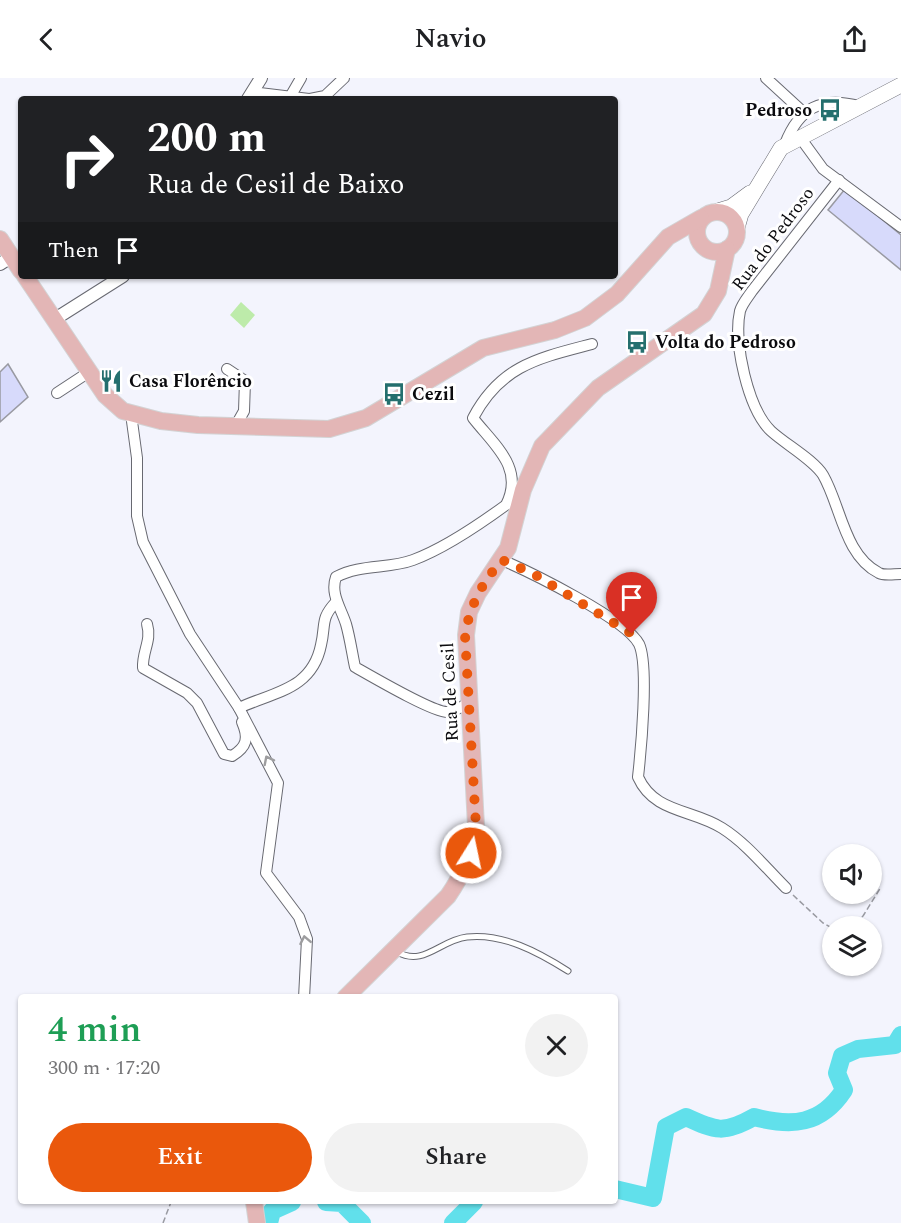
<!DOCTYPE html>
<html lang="en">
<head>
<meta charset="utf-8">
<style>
  :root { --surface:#fff; --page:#f2f2f2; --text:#202124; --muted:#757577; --accent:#ea580c }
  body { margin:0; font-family:Spectral,serif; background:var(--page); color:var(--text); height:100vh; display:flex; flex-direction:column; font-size:22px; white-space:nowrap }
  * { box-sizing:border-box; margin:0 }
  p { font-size:20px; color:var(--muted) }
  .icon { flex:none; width:33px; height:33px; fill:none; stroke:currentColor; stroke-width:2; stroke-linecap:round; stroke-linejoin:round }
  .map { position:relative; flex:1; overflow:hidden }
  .sheet { position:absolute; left:18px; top:916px; width:600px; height:210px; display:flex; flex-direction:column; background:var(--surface); border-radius:6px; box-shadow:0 2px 4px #0004 }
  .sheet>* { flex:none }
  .banner { position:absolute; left:18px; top:18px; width:600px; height:183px; border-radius:6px; box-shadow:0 2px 4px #0004; background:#202124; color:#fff; overflow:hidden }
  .fabs { position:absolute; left:822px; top:766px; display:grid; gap:12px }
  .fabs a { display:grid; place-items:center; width:60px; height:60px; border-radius:50%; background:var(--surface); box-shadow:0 2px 4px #0004; font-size:30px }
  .pin { position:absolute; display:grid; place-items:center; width:51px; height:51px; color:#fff; margin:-62px -26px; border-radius:50% 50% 50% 0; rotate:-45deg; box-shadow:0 0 6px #0007 }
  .pin .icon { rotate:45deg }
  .me { position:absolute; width:66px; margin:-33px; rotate:10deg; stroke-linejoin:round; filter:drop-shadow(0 0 4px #0008) }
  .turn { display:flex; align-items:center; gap:21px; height:126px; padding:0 30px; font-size:27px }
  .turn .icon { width:78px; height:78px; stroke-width:2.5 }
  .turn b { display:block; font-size:42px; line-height:51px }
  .then { display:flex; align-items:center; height:57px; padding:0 30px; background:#0003; gap:12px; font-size:22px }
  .round { display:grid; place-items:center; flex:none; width:63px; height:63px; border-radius:32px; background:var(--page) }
  .headline { display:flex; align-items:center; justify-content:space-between; height:102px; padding:0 30px }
  h1 { font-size:36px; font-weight:600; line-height:45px; color:#1e9e55 }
  .primary-button { display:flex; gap:12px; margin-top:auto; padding:12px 30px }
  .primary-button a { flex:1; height:69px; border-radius:36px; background:var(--accent); color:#fff; font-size:24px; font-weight:600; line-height:69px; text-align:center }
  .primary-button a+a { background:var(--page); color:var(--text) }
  header { display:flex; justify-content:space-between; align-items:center; height:78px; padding:0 30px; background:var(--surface); font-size:27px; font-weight:600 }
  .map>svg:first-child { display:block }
  .green { fill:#bdebaa }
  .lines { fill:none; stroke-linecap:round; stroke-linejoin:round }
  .river { stroke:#61e0eb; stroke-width:18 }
  .building { fill:#d7dafb; stroke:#999aa2; stroke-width:1.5 }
  .service-casing { stroke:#686971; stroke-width:7 }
  .minor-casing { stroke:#686971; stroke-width:12 }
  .tertiary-casing { stroke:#686971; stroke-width:14 }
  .secondary-casing { stroke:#686971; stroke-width:16 }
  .primary-casing { stroke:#d3d3d4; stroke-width:18 }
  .path { stroke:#999aa1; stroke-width:1.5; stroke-dasharray:6 3; stroke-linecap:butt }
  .service { stroke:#fff; stroke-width:5 }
  .minor { stroke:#fff; stroke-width:10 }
  .tertiary { stroke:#fff; stroke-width:12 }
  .secondary { stroke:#fff; stroke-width:15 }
  .primary { stroke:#e3b6b6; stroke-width:16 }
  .oneway { stroke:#9d9d9f }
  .route { stroke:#ea580c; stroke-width:10; stroke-dasharray:0 18 }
  .labels { text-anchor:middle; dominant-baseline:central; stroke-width:6; stroke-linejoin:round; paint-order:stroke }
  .poi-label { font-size:18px; font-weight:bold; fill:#0b0b0e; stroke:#fff; text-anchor:start }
  .street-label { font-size:18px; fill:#0b0b0e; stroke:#fff }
</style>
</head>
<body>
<header><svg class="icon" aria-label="back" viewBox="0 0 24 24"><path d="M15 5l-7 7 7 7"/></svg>Navio<svg class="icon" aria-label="share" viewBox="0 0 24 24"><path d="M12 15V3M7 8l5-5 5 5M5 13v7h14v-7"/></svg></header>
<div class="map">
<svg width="901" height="1145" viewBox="0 0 901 1145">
  <rect width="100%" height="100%" fill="#f3f4fd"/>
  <path class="green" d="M241,224L255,237L244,250L230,237Z"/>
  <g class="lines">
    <g class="river">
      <path d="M615,1111L653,1120L666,1049L686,1039C716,1053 724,1056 754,1039C792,1049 821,1047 844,1012L837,995L842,978L858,971L895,967L901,957"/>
      <path d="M326,1124L342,1125L362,1145"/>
      <path d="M269,1145L272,1133L292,1124"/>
      <path d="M453,1145L474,1124"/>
    </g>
  </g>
  <g class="building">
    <path d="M845,111L901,157V192L828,132Z"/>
    <path d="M8,286L28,319L0,344V294Z"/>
  </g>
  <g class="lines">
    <g class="service-casing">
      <path id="service" d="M397,874C424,889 440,862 467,859C503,855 538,874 568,893"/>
    </g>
    <g class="minor-casing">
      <g id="minor">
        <path d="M766,0L803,34"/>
        <path d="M252,14L309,21"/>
        <path d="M290,19L301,0"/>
        <path d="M310,21L325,18L344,0"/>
        <path d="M799,58L823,91L901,149"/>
        <path d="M785,66C799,30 821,18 859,28"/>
        <path d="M839,102L752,213C748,219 742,226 740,233C733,264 748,331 771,353C785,366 814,382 823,397C841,428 844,477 879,495C884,498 894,496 901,496"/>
        <path d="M227,291L245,303L244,333L235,349"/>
        <path d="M57,315L89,294"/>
        <path d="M131,336L137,380V438L143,464L190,556L239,630L278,705L266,795L299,839L307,861L304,920"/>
        <path d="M502,482C530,494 626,541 639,566C649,587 641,672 638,699C654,735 692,731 722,750C746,765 766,790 786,810"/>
        <path d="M147,546C152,563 142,573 143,590L187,615L197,625L224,676L232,678C247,669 249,660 242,644"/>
        <path d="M470,624C463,628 456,633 448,634C434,635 371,598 355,589C352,575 350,560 346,546C341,530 330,516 336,499C360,486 389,491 413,482C443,471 480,446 506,427C525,390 494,367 473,340C501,287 539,280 592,266"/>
        <path d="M239,630C273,614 312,612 321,567C326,546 320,541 336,524"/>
      </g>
    </g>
    <g class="tertiary-casing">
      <g id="tertiary">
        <path d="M248,21L261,0"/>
        <path d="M0,186L11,179"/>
        <path d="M55,241L123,198"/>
      </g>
    </g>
    <g class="secondary-casing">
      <g id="secondary">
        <path d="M718,133L731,129L750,115"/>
        <path d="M737,150L741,136L781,70L901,7"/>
      </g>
    </g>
    <g class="primary-casing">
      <g id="primary">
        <circle cx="717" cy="154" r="20"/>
        <path d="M0,161L21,193"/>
        <path d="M25,198L105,317L123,333L161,343L198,347L329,351L366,340L483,270L555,252L585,240L617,216L668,159L701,140"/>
        <path d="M345,920L448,818C464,795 471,775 476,748L466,557L469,534L478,515L508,470L523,412L542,368L598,310L704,236L718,213L727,171"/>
        <path d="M254,1124L257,1145"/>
      </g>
    </g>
    <g class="path">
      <path d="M793,817L823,845L832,850"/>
      <path d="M847,849L863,838L881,809"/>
      <path d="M163,1145L171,1124"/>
    </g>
    <use href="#service" class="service"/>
    <use href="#minor" class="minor"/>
    <use href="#tertiary" class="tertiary"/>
    <use href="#secondary" class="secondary"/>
    <use href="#primary" class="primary"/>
  </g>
  <defs><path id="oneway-chevron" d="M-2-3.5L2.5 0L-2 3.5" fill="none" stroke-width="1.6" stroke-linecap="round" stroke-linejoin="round" transform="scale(1.5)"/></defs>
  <g class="oneway">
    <use href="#oneway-chevron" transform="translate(268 682) rotate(-117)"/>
    <use href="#oneway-chevron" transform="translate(305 862) rotate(-101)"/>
  </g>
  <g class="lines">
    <path class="route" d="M471,775L476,748L465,557C470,527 482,505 502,482L532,495L632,556"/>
  </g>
  <defs>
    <g id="bus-bare" transform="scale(1.8)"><path d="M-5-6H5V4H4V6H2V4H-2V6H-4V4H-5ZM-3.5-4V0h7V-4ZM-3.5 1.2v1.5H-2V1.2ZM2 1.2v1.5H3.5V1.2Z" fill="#246f6e" stroke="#fff" stroke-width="2.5" paint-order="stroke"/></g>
    <g id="restaurant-bare" transform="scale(1.8)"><path d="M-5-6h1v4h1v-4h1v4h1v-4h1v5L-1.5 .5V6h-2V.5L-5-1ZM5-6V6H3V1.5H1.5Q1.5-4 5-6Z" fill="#246f6e" stroke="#fff" stroke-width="2.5" paint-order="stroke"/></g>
  </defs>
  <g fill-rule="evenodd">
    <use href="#bus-bare" x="830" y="32"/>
    <use href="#bus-bare" x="637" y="264"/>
    <use href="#restaurant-bare" x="111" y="303"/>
    <use href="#bus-bare" x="394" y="316"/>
  </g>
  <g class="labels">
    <g class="poi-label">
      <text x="812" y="32" text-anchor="end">Pedroso</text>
      <text x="655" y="264">Volta do Pedroso</text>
      <text x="129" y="303">Casa Florêncio</text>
      <text x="412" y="316">Cezil</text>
    </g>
    <g class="street-label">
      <text transform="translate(773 161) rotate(-53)">Rua do Pedroso</text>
      <text transform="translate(450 614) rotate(-93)">Rua de Cesil</text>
    </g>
  </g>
</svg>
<div class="fabs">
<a><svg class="icon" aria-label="sound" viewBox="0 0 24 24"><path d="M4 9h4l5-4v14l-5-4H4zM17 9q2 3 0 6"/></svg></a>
<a><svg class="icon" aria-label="layers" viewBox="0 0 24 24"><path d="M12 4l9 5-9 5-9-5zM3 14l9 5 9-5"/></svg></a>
</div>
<div class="pin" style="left:632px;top:556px;background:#d93025"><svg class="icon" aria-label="arrive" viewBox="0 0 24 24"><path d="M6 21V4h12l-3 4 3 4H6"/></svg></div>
<svg class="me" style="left:471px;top:775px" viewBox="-20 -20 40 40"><circle r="17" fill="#ea580c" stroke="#fff" stroke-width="3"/><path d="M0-11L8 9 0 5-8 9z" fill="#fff"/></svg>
<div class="banner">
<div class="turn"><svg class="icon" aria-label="right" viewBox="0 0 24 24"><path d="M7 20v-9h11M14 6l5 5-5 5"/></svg><div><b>200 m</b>Rua de Cesil de Baixo</div></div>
<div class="then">Then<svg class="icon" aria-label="arrive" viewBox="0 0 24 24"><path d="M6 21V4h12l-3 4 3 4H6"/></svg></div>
</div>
<section class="sheet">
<div class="headline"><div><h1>4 min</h1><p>300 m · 17:20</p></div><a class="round"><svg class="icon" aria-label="close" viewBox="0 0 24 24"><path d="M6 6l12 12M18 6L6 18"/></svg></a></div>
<div class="primary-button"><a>Exit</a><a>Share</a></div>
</section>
</div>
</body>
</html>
